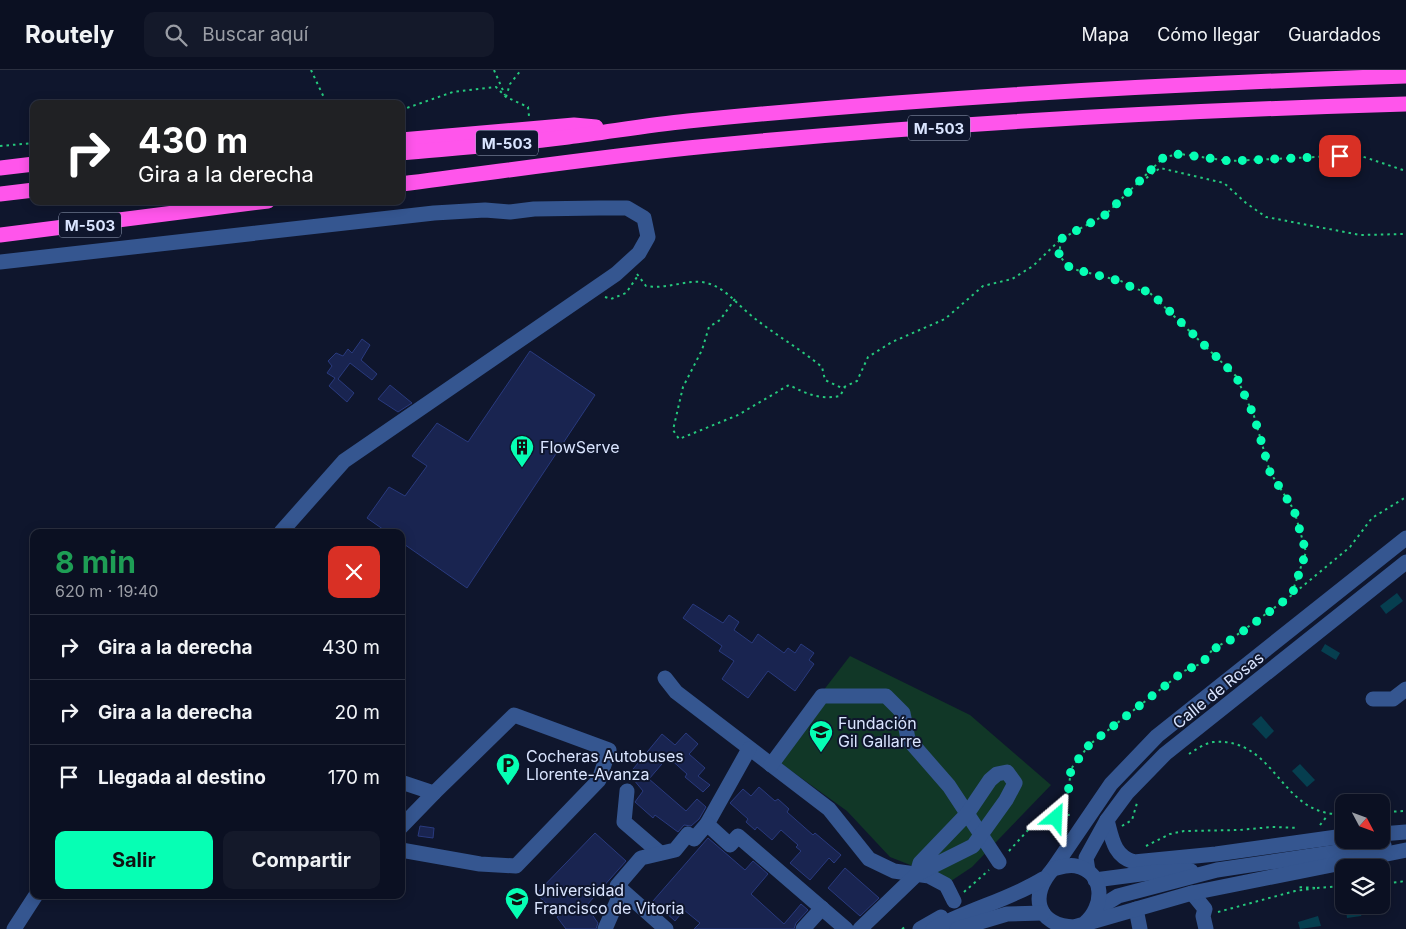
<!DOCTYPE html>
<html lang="es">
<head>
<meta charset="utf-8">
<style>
  :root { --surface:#0b1022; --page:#14192a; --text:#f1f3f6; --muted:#9a9da5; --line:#2b3040; --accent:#06ffb4 }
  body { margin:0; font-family:Inter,sans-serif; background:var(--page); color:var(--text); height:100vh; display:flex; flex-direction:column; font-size:19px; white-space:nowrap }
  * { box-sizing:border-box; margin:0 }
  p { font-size:16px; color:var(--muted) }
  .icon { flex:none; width:28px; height:28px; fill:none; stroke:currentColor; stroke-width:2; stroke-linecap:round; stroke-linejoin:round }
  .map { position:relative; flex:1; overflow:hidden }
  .sheet { position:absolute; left:30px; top:459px; width:375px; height:370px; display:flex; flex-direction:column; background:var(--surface); border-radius:10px; box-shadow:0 2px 12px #0003,0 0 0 1px var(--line) }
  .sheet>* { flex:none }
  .banner { position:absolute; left:30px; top:30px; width:375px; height:105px; border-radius:10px; box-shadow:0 2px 12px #0003,0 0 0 1px var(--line); background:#202124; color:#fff; overflow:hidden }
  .needle { width:32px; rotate:131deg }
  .tools { position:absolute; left:1335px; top:724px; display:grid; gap:10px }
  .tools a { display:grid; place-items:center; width:55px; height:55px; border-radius:10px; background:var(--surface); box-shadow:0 2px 12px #0003,0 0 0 1px var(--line); font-size:25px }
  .pin { position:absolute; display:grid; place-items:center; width:42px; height:42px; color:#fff; margin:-21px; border-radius:10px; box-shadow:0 2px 8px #0006 }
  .me { position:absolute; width:55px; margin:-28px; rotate:26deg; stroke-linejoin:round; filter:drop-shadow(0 0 4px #0008) }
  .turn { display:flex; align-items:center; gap:18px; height:105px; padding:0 25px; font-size:22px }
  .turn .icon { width:65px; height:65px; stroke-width:2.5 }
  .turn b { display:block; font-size:35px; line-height:42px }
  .round { display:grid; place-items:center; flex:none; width:52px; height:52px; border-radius:10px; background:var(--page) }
  .head { display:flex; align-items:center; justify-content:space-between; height:85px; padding:0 25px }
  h1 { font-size:30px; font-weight:700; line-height:38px; color:#1e9e55 }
  .cta { display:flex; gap:10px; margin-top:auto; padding:10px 25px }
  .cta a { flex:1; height:58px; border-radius:10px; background:var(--accent); color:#111; font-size:20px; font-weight:700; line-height:58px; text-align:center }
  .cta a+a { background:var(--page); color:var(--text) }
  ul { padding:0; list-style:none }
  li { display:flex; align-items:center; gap:15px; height:65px; padding:0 25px; border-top:1px solid var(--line) }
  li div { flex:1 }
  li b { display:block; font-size:19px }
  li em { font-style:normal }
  header { display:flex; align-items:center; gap:30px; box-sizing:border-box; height:70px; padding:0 25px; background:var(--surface); border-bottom:1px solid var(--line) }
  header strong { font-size:24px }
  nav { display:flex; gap:28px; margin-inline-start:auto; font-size:18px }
  .search { width:350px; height:45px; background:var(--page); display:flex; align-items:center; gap:12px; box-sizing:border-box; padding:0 18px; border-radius:10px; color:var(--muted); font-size:19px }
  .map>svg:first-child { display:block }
  .green { fill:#113727 }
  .water { fill:#063e4f }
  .building { fill:#192450; stroke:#293a7e }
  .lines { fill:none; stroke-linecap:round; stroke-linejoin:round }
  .path { stroke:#25c97d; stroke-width:2; stroke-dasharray:2.5 4; stroke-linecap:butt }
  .minor { stroke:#355690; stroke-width:15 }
  .highway { stroke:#ff55eb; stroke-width:15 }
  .route { stroke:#06ffb4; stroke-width:9; stroke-dasharray:0 16.2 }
  .labels { text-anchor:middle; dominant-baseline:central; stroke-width:4; stroke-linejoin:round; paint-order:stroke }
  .shield { fill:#0f162d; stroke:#9da7c0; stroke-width:1 }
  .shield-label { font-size:15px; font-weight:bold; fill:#dae5ff }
  .poi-label { font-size:16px; fill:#dae5ff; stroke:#0f162d; text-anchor:start }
  .street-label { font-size:16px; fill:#dae5ff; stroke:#0f162d }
</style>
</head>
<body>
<header>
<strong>Routely</strong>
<div class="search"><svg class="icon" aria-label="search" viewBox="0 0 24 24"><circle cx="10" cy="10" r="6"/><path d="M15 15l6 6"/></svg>Buscar aquí</div>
<nav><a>Mapa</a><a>Cómo llegar</a><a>Guardados</a></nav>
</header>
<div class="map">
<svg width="1406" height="859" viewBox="0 0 1406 859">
  <rect width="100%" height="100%" fill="#0f162d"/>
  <path class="green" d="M850,586L970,645L1051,715L972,797L951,811L890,787L847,741L772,687Z"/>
  <g class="water">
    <path d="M1397,523L1403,531L1386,544L1380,536Z"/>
    <path d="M1325,574L1340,583L1336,590L1321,581Z"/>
    <path d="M1261,646L1274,661L1266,669L1252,654Z"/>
    <path d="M1300,694L1315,710L1307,717L1292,701Z"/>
    <path d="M1365,837L1361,846L1347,848L1346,840Z"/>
    <path d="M1318,846L1321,856L1300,859L1298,852Z"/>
  </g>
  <g class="building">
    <path d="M362,269L370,275L361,290L377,304L372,310L350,293L338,309L354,323L347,332L329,316L335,308L327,303L332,296L328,291L336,283L343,286L348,279L352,283Z"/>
    <path d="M530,281L595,325L467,518L401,472V462H387L367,448L389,417L405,426L427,396L412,386L437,353L468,372Z"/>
    <path d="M390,315L412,333L398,342L378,329Z"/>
    <path d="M693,534L723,553L729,545L739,552L734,560L752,573L758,564L784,583L788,578L795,583L801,574L814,583L809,590L814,594L795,621L768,601L748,628L722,609L734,591L719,581L722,576L683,548Z"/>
    <path d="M686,663L698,674L689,684L705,698L698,706L710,715L703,722L685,707L687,704L668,687L649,709L686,741L697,729L706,737L699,749L691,756L684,755L678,762L655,745L653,748L635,732L643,721L629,704L662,664L675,675Z"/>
    <path d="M759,717L775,731L778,729L789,739L787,742L813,765L815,763L841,785L834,793L829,788L810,810L790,793L801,781L796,777L798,775L781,760L772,770L757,757L755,760L746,752L748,749L730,733L743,719L751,726Z"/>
    <path d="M420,756L434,758L433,768L418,766Z"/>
    <path d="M595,763L626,791L586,836L598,853L596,859H566L557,847L560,845L536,824Z"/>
    <path d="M708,768L745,800L753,791L768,804L751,824L784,854L801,834L808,840L796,853L794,859H694L700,853L684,840L675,851L653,831Z"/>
    <path d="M845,798L879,828L860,846L828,818Z"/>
  </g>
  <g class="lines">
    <g class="path">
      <path d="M311,0L327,34"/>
      <path d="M494,0L505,25"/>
      <path d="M506,27L510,14L521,0"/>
      <path d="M401,40L453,22L496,17L506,27L528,37L529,46"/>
      <path d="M0,76L34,73"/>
      <path d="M1141,112L1160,98L1224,113L1246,133L1266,147L1360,165L1406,164"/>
      <path d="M1061,170L1059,185L1069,198L1121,211L1133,218L1150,223L1236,306L1254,346L1270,402L1294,440L1306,482L1292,523"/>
      <path d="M637,204L646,216C667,220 689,208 707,213C725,218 734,231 747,242C770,262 798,277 822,297L825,310L842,318L857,311L868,287L892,272L945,249L983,216L1012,209L1033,196L1061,169L1105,145L1164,87L1180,84L1229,91L1358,85L1406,101"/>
      <path d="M605,227L611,229L626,223L637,207"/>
      <path d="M735,229L720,250L709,257L702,280L683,317L673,360L679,369L738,345L789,315C807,324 820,330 840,326L845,317"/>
      <path d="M1189,684C1195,680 1205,673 1213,672C1278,667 1279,748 1344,744"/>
      <path d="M1381,742L1406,741"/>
      <path d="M1057,747L1068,724L1071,699L1089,675L1184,601L1202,593L1213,579L1234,567L1292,525L1350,477L1372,448L1406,427"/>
      <path d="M1320,755L1328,745"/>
      <path d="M1122,756L1132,750L1137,733"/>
      <path d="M1146,776L1170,764L1184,761L1239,760L1272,757L1298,758"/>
      <path d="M1009,781L1029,759L1051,747L1056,748L1073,744"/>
      <path d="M1381,814L1406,811"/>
      <path d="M1317,818L1344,816"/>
      <path d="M964,822L989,800"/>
      <path d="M1218,842L1295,821L1317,818L1296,817"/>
      <path d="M902,859L907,856"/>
    </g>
    <g class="minor">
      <path d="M0,192L434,143L485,140L510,142L534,139L599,138H627L644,148L648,167L639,183L616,204L344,391L281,462"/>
      <path d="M665,608L676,622L829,739L869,789L894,801L929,806L946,815L954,831"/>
      <path d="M1373,629H1393L1406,619"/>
      <path d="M771,695L822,626H886L903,643L908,669L949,716L999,792"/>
      <path d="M401,712L434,723L514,645L609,680L599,710L516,796L480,794L401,780"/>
      <path d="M627,721L624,752L660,783"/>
      <path d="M1107,750C1112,769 1114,786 1134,792L1216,784L1344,766"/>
      <path d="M707,754L749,679"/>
      <path d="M401,757L434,723"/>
      <path d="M1381,764L1406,762"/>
      <path d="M1053,799L1111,714L1157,666L1406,468"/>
      <path d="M1088,801L1086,788L1107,750L1127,723L1165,684L1406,492"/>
      <path d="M1095,810L1156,802L1191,801"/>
      <path d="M622,820L666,859"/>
      <path d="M1192,823L1205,839L1203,846L1206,859"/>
      <path d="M1097,839L1118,826L1217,800L1384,775"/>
      <path d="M1136,839L1140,859"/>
      <path d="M1085,853C1104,837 1106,803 1076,796C1068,794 1061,797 1053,799C1029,825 1036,855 1074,857L1192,823L1406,780"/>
      <path d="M14,859L36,825"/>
      <path d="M605,859L622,820L617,816L641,788L675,780L688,764L694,769L707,754L730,775L738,766L846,859"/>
      <path d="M803,859L822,838"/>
      <path d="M860,859L917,804L973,776L1006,730L1015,713L1007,702L997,704L990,710L967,744L920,793L917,804"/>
      <path d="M920,859L941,847"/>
      <path d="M933,859C969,839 1009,830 1043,809"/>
      <path d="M957,859L1007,844L1043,843"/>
    </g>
    <g class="highway">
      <path d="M401,70L574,55L596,57"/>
      <path d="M401,83C457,78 512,74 568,67C608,62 648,55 688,51C927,27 1166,14 1406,6"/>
      <path d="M0,98L34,94"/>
      <path d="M401,114C497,102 592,88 688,78C926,54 1167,41 1406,34"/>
      <path d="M0,124L34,120"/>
      <path d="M0,165L268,131"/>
    </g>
  </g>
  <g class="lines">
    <path class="route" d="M1056,748L1068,724L1071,699L1089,675L1184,601L1202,593L1214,579L1234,568L1292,525L1306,482L1294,440L1270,402L1254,346L1236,306L1150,222L1133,218L1120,211L1070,198L1059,184L1061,169L1105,145L1164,87L1180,84L1229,91L1340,86"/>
  </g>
  <defs>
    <g id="building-pin" transform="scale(1.25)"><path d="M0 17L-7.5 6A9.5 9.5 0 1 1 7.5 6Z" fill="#06ffb4" stroke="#0f162d"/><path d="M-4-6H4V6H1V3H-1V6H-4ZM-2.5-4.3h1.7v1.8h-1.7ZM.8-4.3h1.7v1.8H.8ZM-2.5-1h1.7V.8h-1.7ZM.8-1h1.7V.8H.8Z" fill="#111"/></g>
    <g id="school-pin" transform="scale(1.25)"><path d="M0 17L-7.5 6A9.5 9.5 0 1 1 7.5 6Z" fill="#06ffb4" stroke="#0f162d"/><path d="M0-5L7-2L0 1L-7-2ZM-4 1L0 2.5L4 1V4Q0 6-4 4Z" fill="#111"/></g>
    <g id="parking-pin" transform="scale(1.25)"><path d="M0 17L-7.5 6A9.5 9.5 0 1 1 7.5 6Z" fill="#06ffb4" stroke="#0f162d"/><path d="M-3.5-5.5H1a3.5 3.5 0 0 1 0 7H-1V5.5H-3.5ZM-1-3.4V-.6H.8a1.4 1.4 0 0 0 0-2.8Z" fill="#111"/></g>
    <g id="university-pin" transform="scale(1.25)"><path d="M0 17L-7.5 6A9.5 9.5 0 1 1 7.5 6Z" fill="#06ffb4" stroke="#0f162d"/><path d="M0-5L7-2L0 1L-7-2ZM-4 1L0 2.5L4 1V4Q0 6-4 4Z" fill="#111"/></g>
  </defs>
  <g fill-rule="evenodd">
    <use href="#building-pin" x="522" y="377"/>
    <use href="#school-pin" x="821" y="662"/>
    <use href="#parking-pin" x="508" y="695"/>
    <use href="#university-pin" x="517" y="829"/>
  </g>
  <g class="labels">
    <g class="shield">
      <rect x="908" y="45.5" width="62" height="25" rx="4"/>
      <rect x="476" y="60.5" width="62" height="25" rx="4"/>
      <rect x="59" y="142.5" width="62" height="25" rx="4"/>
    </g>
    <g class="shield-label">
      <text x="939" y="58">M-503</text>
      <text x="507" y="73">M-503</text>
      <text x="90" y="155">M-503</text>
    </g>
    <g class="poi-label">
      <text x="540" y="377">FlowServe</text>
      <text x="838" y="653">Fundación<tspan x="838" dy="18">Gil Gallarre</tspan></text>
      <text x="526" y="686">Cocheras Autobuses<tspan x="526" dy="18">Llorente-Avanza</tspan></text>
      <text x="534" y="820">Universidad<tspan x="534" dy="18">Francisco de Vitoria</tspan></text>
    </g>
    <g class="street-label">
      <text transform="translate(1218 620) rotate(-39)">Calle de Rosas</text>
    </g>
  </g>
</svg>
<div class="tools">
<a><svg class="needle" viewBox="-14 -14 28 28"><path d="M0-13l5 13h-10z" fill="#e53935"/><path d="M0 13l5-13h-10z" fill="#9a9da5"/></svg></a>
<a><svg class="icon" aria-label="layers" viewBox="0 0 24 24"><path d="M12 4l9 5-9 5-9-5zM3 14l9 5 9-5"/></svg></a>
</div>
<div class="pin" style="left:1340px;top:86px;background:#d93025"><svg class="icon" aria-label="arrive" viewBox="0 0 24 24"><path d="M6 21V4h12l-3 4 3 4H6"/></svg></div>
<svg class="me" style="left:1056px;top:748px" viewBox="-20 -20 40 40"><path d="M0-17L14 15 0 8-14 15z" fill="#06ffb4" stroke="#fff" stroke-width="4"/></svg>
<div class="banner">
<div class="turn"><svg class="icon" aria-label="right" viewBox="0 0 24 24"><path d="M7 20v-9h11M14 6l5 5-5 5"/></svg><div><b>430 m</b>Gira a la derecha</div></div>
</div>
<section class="sheet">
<div class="head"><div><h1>8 min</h1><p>620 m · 19:40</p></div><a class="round" style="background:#d93025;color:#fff"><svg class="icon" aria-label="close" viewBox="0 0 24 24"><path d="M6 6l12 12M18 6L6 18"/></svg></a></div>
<ul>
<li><svg class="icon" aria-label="right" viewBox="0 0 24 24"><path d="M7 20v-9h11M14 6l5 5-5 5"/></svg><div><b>Gira a la derecha</b></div><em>430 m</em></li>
<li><svg class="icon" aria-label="right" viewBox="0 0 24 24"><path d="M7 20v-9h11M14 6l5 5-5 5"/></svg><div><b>Gira a la derecha</b></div><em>20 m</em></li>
<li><svg class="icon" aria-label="arrive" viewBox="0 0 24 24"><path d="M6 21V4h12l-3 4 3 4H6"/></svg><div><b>Llegada al destino</b></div><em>170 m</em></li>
</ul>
<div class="cta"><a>Salir</a><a>Compartir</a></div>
</section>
</div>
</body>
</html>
